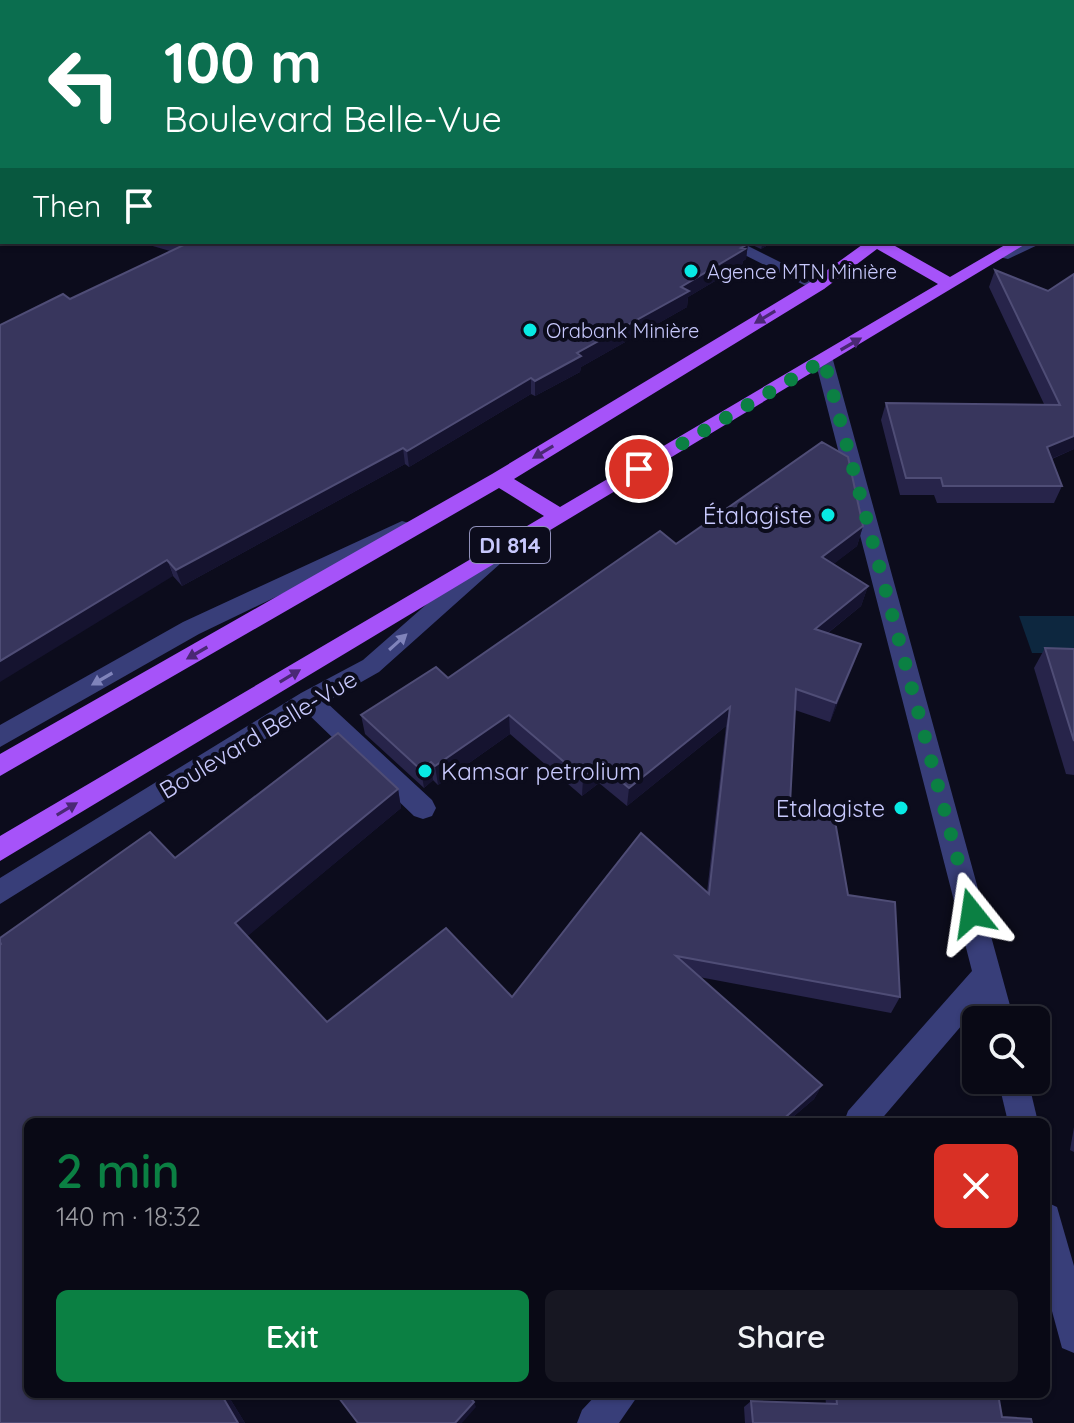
<!DOCTYPE html>
<html lang="en">
<head>
<meta charset="utf-8">
<style>
  :root { --surface:#090915; --page:#171722; --text:#f1f3f6; --muted:#999aa0; --line:#292a34; --accent:#0b8043 }
  body { margin:0; font-family:Quicksand,sans-serif; background:var(--page); color:var(--text); height:100vh; display:flex; flex-direction:column; font-size:30px; white-space:nowrap }
  * { box-sizing:border-box; margin:0 }
  p { font-size:26px; color:var(--muted) }
  .icon { flex:none; width:44px; height:44px; fill:none; stroke:currentColor; stroke-width:2; stroke-linecap:round; stroke-linejoin:round }
  .map { position:relative; flex:1; overflow:hidden }
  .side { position:absolute; left:24px; top:1118px; width:1026px; height:280px; display:flex; flex-direction:column; background:var(--surface); border-radius:12px; box-shadow:0 2px 6px #0004,0 0 0 2px var(--line) }
  .side>* { flex:none }
  .guide { position:absolute; left:0px; top:0px; width:1074px; height:244px; box-shadow:0 2px 6px #0004,0 0 0 2px var(--line); background:#0b6e4f; color:#fff; overflow:hidden }
  .tools { position:absolute; left:962px; top:1006px; display:grid; gap:16px }
  .tools a { display:grid; place-items:center; width:88px; height:88px; border-radius:12px; background:var(--surface); box-shadow:0 2px 6px #0004,0 0 0 2px var(--line); font-size:40px }
  .pin { position:absolute; display:grid; place-items:center; width:68px; height:68px; color:#fff; margin:-34px; border:4px solid #fff; border-radius:50%; box-shadow:0 2px 8px #0007 }
  .me { position:absolute; width:88px; margin:-44px; rotate:345deg; stroke-linejoin:round; filter:drop-shadow(0 0 6px #0008) }
  .turn { display:flex; align-items:center; gap:28px; height:168px; padding:0 32px; font-size:36px }
  .turn .icon { width:104px; height:104px; stroke-width:2.5 }
  .turn b { display:block; font-size:56px; line-height:68px }
  .then { display:flex; align-items:center; height:76px; padding:0 32px; background:#0003; gap:16px; font-size:30px }
  .round { display:grid; place-items:center; flex:none; width:84px; height:84px; border-radius:12px; background:var(--page) }
  .overview { display:flex; align-items:center; justify-content:space-between; height:136px; padding:0 32px }
  h1 { font-size:48px; font-weight:600; line-height:60px; color:var(--accent) }
  .primary-button { display:flex; gap:16px; margin-top:auto; padding:16px 32px }
  .primary-button a { flex:1; height:92px; border-radius:12px; background:var(--accent); color:#fff; font-size:32px; font-weight:600; line-height:92px; text-align:center }
  .primary-button a+a { background:var(--page); color:var(--text) }
  .map>svg:first-child { display:block }
  .water { fill:#0d273f }
  .lines { fill:none; stroke-linecap:round; stroke-linejoin:round }
  .minor { fill:#383e79; fill-rule:evenodd }
  .major { fill:#a653f9; fill-rule:evenodd }
  .wall { fill:#27244a }
  .shaded-wall { fill:#15132f }
  .building { fill:#38365d; stroke:#4f4d76; stroke-width:2 }
  .oneway { fill:#4a2874 }
  .oneway2 { fill:#8084bb }
  .route { stroke:#0b8043; stroke-width:14; stroke-dasharray:0 25.2 }
  .poi-dot { fill:#08eae4; stroke:#0c0c1c; stroke-width:3 }
  .labels { text-anchor:middle; dominant-baseline:central; stroke-width:8; stroke-linejoin:round; paint-order:stroke }
  .far-poi-label { font-size:20px; fill:#c8c9fd; stroke:#0c0c1c; text-anchor:start }
  .shield { fill:#0c0c1c; stroke:#9090ba; stroke-width:2 }
  .shield-label { font-size:22px; font-weight:bold; fill:#c8c9fd }
  .poi-label { font-size:24px; fill:#c8c9fd; stroke:#0c0c1c; text-anchor:end }
  .street-label { font-size:24px; fill:#c8c9fd; stroke:#0c0c1c }
</style>
</head>
<body>
<div class="map">
<svg width="1074" height="1423" viewBox="0 0 1074 1423">
  <rect width="100%" height="100%" fill="#0c0c1c"/>
  <path class="water" d="M1019,616H1074V653H1032Z"/>
  <g class="lines">
    <g class="minor">
      <path d="M356,0H368L369,2H357Z"/>
      <path d="M0,76H2L0,85Z"/>
      <path d="M1072,98H1074L1072,107Z"/>
      <path d="M1074,220V230L1072,231V221Z"/>
      <path d="M719,242H740L826,285L824,289H812Z"/>
      <path d="M1022,242H1044L1008,259L994,256Z"/>
      <path d="M824,355L833,360L1014,1020H984L980,1004L879,1122H844L848,1111L972,971L815,360Z"/>
      <path d="M402,521L409,523L412,528L409,533L199,634L0,747V725L183,622Z"/>
      <path d="M493,550L504,558L501,563L379,672L326,702L432,800L436,808L432,816L423,819L414,816L307,713L0,904V878L301,693L363,660L485,553Z"/>
      <path d="M998,1080H1028L1038,1122H1008Z"/>
      <path d="M1046,1202L1057,1207L1074,1266V1353L1062,1348L1046,1289Z"/>
      <path d="M597,1394H639L619,1423H577L582,1410Z"/>
    </g>
    <g class="major">
      <path d="M1072,118H1074L1072,127Z"/>
      <path d="M1074,198V208L1072,209V199Z"/>
      <path d="M866,242H888L950,277L1010,242H1029L0,861V836L544,516L499,488L0,776V754L492,474L812,281ZM877,249L938,284L560,507L514,479L824,289Z"/>
    </g>
  </g>
  <g class="wall">
    <path d="M139,242H745L748,244L746,259L743,261L742,265L688,297L687,307L581,367L580,372L535,396L531,394L409,467L405,464L182,586L173,576L70,299L170,251Z"/>
    <path d="M746,242H773L761,249Z"/>
    <path d="M995,270L1048,291L1074,274V449L1052,459L1062,486L1054,503H937L934,495H900L881,420L886,403L1044,404L989,287Z"/>
    <path d="M822,442L848,457L863,526L857,546L833,564L868,586L861,606L828,633L861,644L830,722L795,710L790,804H832L848,895L895,902L900,997L891,1013L699,977L822,1085L814,1099L787,1122H28V1394H227L245,1423H0V945L1,944L0,942V938L150,832L175,858L338,733L398,789L401,808L247,936L327,1022L446,928L512,997L641,833L707,892L726,726L627,806L599,783L582,796L510,734L438,785L433,780L424,788L365,734L361,715L436,667L448,678L660,531L676,544Z"/>
    <path d="M1045,648L1074,649V775L1066,774L1034,668Z"/>
    <path d="M1074,1127V1152L1070,1150Z"/>
    <path d="M825,1394H998L1002,1417L1032,1423H745L744,1407L751,1401L826,1404Z"/>
  </g>
  <g class="shaded-wall">
    <path d="M152,0H199L193,2H146Z"/>
    <path d="M2,51V69H0V52Z"/>
    <path d="M1074,69V80L1072,81V70Z"/>
    <path d="M2,151V170L0,171V152Z"/>
    <path d="M763,242H773L761,249Z"/>
    <path d="M748,244L746,259L743,261L742,265L688,297L687,307L581,367L580,372L535,396V381Z"/>
    <path d="M531,378V394L409,467L407,451Z"/>
    <path d="M1074,436V449L1039,464L1047,447Z"/>
    <path d="M403,448L405,464L182,586L176,570Z"/>
    <path d="M863,526L857,546L817,577L822,557Z"/>
    <path d="M167,560L173,576L0,682V661Z"/>
    <path d="M868,586L861,606L809,648L815,629Z"/>
    <path d="M861,644L854,664L830,722L836,703Z"/>
    <path d="M730,707L726,726L627,806L629,788Z"/>
    <path d="M509,715L510,734L438,785L435,766Z"/>
    <path d="M431,762L433,780L424,788L421,770Z"/>
    <path d="M600,764L599,783L582,796L583,778Z"/>
    <path d="M398,789L401,808L243,940L235,923Z"/>
    <path d="M822,1085L814,1099L787,1122H780Z"/>
    <path d="M221,1394H227L245,1423H238Z"/>
    <path d="M474,1402L476,1407L462,1423H455Z"/>
  </g>
  <g class="building">
    <path d="M0,0H152L146,2H2V51L0,52Z"/>
    <path d="M189,0H320L315,2H187Z"/>
    <path d="M495,0H1074V69L1072,70V2H490Z"/>
    <path d="M0,111L2,112V151L0,152Z"/>
    <path d="M186,242H745L748,244L741,248L745,249L681,287L689,291L577,353L581,356L535,381L531,378L407,451L403,448L176,570L167,560L0,661V325L63,294L70,299L188,243Z"/>
    <path d="M995,270L1048,291L1074,274V436L1047,447L1062,486H943L941,478H906L886,403L1060,405Z"/>
    <path d="M822,442L848,457L863,526L822,557L868,586L815,629L861,644L836,703L796,689L790,804H832L848,895L895,902L900,997L676,956L822,1085L780,1122H28V1394H221L238,1423H0V945L1,944L0,942V938L150,832L175,858L338,733L398,789L235,923L327,1022L446,928L512,997L641,833L709,894L730,707L629,788L600,764L583,778L509,715L435,766L431,762L421,770L361,715L436,667L448,678L660,531L676,544Z"/>
    <path d="M1045,648L1074,649V741Z"/>
    <path d="M336,1394H467L474,1402L455,1423H358Z"/>
    <path d="M836,1394H998L1002,1417L1031,1419L1032,1423H753L751,1401L837,1404Z"/>
  </g>
  <defs><path id="oneway-solid" d="M-6-.8H1V-3.2L6.5 0L1 3.2V.8H-6Z" transform="scale(2)"/></defs>
  <g class="oneway">
    <use href="#oneway-solid" transform="translate(765 317) rotate(149)"/>
    <use href="#oneway-solid" transform="translate(851 344) rotate(-30)"/>
    <use href="#oneway-solid" transform="translate(543 452) rotate(149)"/>
    <use href="#oneway-solid" transform="translate(197 653) rotate(150)"/>
    <use href="#oneway-solid" transform="translate(290 676) rotate(-31)"/>
    <use href="#oneway-solid" transform="translate(67 809) rotate(-31)"/>
  </g>
  <g class="oneway2">
    <use href="#oneway-solid" transform="translate(398 642) rotate(-42)"/>
    <use href="#oneway-solid" transform="translate(102 679) rotate(150)"/>
  </g>
  <g class="lines">
    <path class="route" d="M639,469L824,360L972,913"/>
  </g>
  <g class="poi-dot">
    <circle cx="691" cy="271" r="8"/>
    <circle cx="530" cy="330" r="8"/>
    <circle cx="828" cy="515" r="8"/>
    <circle cx="425" cy="771" r="8"/>
    <circle cx="901" cy="808" r="8"/>
  </g>
  <g class="labels">
    <g class="far-poi-label">
      <text x="707" y="271">Agence MTN Minière</text>
      <text x="546" y="330">Orabank Minière</text>
    </g>
    <rect class="shield" x="470" y="527" width="80" height="36" rx="6"/>
    <g class="shield-label">
      <text x="510" y="545">DI 814</text>
    </g>
    <g class="poi-label">
      <text x="812" y="515">Étalagiste</text>
      <text x="441" y="771" text-anchor="start">Kamsar petrolium</text>
      <text x="885" y="808">Etalagiste</text>
    </g>
    <g class="street-label">
      <text transform="translate(258 734) rotate(-31)">Boulevard Belle-Vue</text>
    </g>
  </g>
</svg>
<div class="tools">
<a><svg class="icon" aria-label="search" viewBox="0 0 24 24"><circle cx="10" cy="10" r="6"/><path d="M15 15l6 6"/></svg></a>
</div>
<div class="pin" style="left:639px;top:469px;background:#d93025"><svg class="icon" aria-label="arrive" viewBox="0 0 24 24"><path d="M6 21V4h12l-3 4 3 4H6"/></svg></div>
<svg class="me" style="left:972px;top:913px" viewBox="-20 -20 40 40"><path d="M0-17L14 15 0 8-14 15z" fill="#0b8043" stroke="#fff" stroke-width="4"/></svg>
<div class="guide">
<div class="turn"><svg class="icon" aria-label="left" viewBox="0 0 24 24"><path d="M17 20v-9H6M10 6l-5 5 5 5"/></svg><div><b>100 m</b>Boulevard Belle-Vue</div></div>
<div class="then">Then<svg class="icon" aria-label="arrive" viewBox="0 0 24 24"><path d="M6 21V4h12l-3 4 3 4H6"/></svg></div>
</div>
<section class="side">
<div class="overview"><div><h1>2 min</h1><p>140 m · 18:32</p></div><a class="round" style="background:#d93025;color:#fff"><svg class="icon" aria-label="close" viewBox="0 0 24 24"><path d="M6 6l12 12M18 6L6 18"/></svg></a></div>
<div class="primary-button"><a>Exit</a><a>Share</a></div>
</section>
</div>
</body>
</html>
